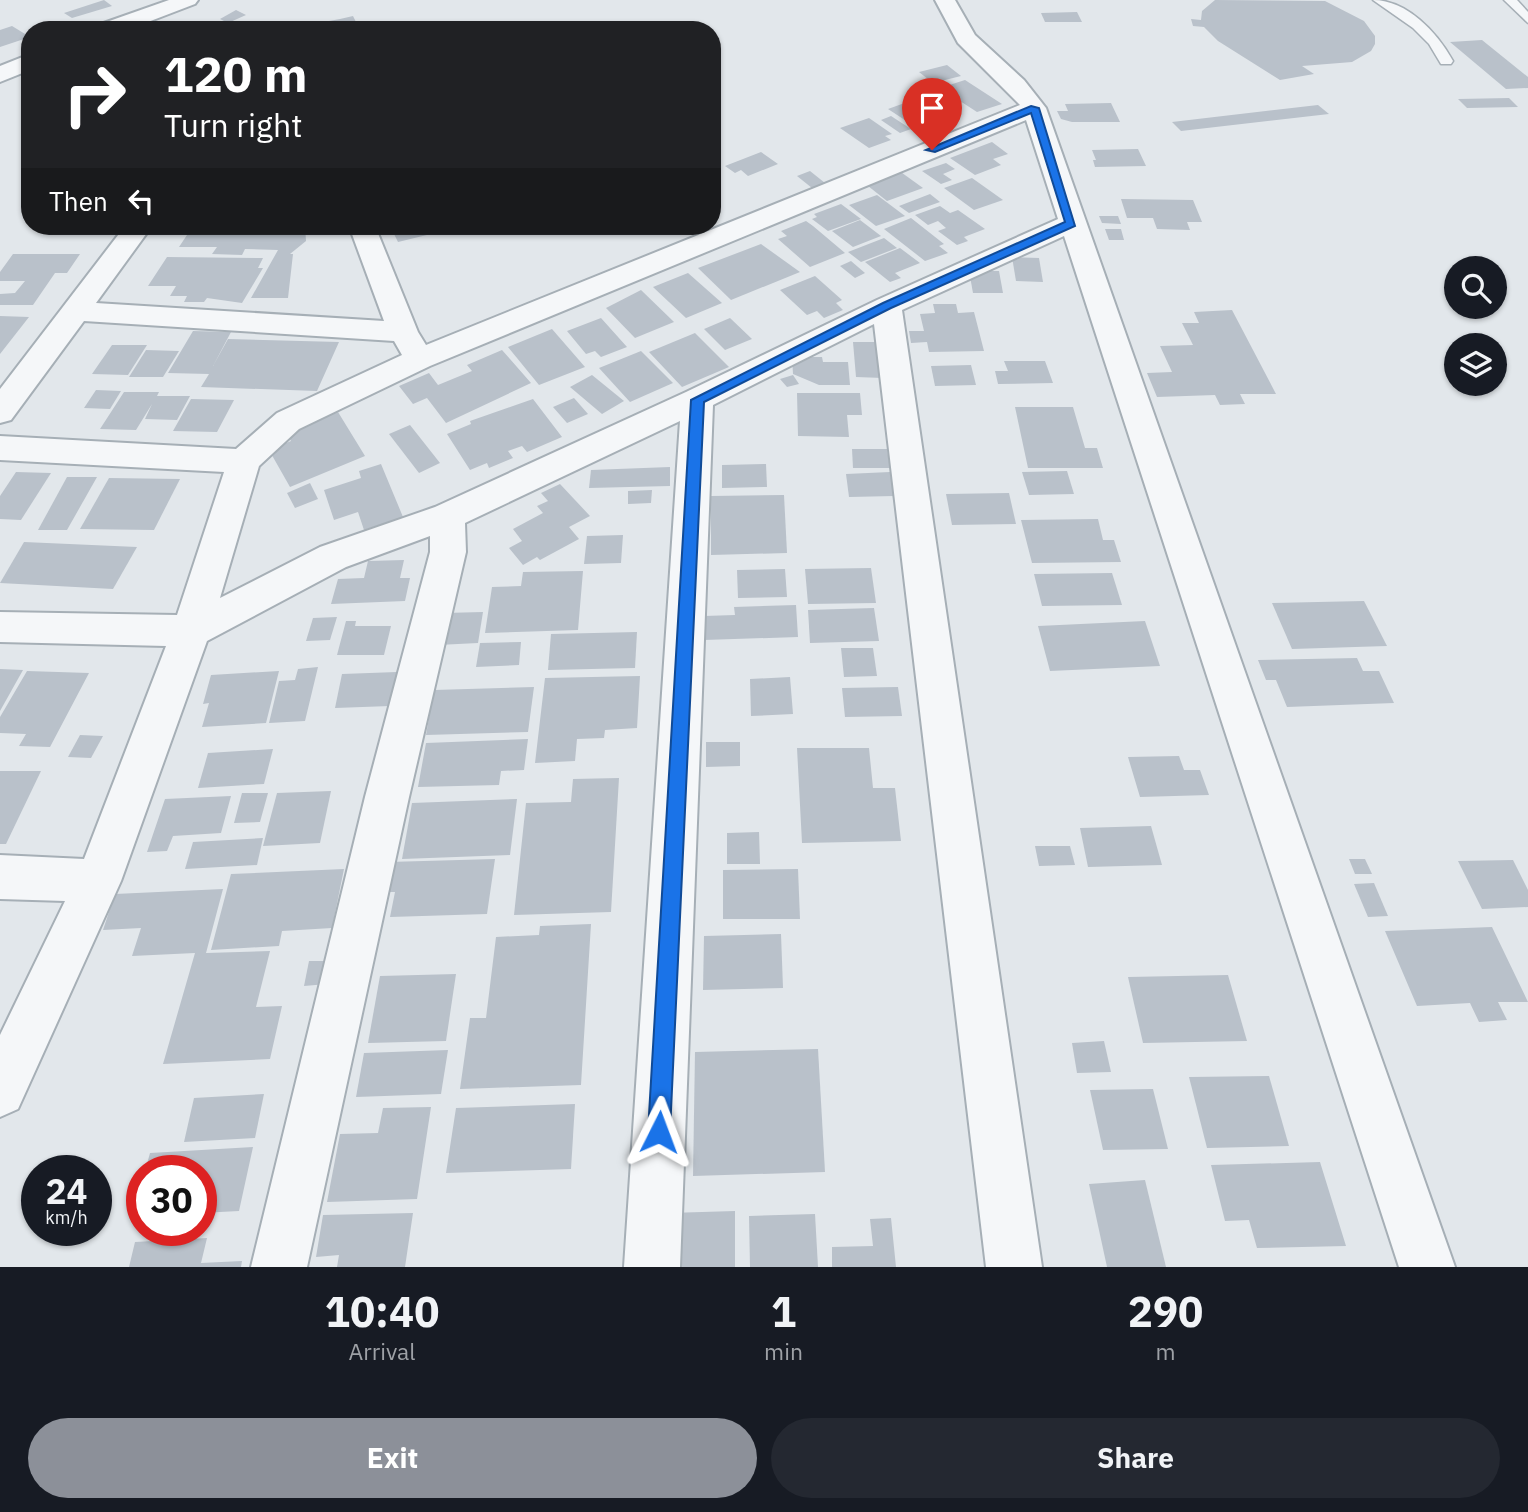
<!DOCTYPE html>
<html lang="en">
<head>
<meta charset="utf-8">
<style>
  :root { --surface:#171b24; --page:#242831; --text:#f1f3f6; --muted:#9ea1a6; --accent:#8c9099 }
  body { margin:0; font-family:"IBM Plex Sans",sans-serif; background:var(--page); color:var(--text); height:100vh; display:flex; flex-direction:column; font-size:26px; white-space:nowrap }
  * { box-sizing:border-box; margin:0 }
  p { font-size:23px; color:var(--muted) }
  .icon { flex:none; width:38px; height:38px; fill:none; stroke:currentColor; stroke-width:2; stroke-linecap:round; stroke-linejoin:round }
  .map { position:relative; height:1267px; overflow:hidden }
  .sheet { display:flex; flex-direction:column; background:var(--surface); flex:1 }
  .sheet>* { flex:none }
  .guide { position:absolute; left:21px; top:21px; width:700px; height:214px; border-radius:28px; box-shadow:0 2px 5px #0004; background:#202124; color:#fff; overflow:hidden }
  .tools { position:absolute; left:1444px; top:256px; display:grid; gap:14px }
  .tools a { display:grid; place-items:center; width:63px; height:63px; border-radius:50%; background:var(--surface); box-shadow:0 2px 5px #0004; font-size:35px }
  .speed { position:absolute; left:21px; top:1155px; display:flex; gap:14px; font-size:35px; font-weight:700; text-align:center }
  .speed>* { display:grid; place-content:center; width:91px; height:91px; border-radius:50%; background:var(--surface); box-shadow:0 2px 5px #0004; line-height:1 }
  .speed small { font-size:18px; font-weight:400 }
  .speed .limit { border:10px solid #d22; background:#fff; color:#111 }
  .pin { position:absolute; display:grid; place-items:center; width:60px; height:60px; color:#fff; margin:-72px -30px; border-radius:50% 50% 50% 0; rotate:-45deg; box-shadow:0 0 7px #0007 }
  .pin .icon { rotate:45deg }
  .me { position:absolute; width:77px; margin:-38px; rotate:3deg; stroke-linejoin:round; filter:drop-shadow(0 0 5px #0008) }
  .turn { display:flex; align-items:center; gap:24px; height:147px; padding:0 28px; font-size:32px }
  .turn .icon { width:91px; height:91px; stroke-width:2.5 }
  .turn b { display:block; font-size:49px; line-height:60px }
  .then { display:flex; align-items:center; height:66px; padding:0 28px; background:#0003; gap:14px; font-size:26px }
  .eta { display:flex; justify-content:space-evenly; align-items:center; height:119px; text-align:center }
  .eta b { font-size:42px; font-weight:800; line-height:49px }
  .cta { display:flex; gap:14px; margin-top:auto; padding:14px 28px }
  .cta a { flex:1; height:80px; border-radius:42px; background:var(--accent); color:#fff; font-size:28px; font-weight:800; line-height:80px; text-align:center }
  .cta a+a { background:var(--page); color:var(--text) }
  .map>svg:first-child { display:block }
  .building { fill:#b9c1ca }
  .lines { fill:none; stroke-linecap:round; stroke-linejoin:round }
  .lane-casing { stroke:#a6afb6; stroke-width:3 }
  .street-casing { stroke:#a6afb6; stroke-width:4 }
  .lane { fill:#f5f7f9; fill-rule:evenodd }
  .street { fill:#f5f7f9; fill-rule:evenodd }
  .route { fill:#1a73e8; stroke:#114b97; stroke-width:2 }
</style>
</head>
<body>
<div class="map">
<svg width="1528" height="1267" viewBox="0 0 1528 1267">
  <rect width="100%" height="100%" fill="#e2e7eb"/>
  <g class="building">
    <path d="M104,0L112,6L72,18L64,13Z"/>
    <path d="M1215,0L1325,1L1364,21L1375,36V44L1371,51L1352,62L1302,66L1314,74L1280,80L1218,41L1204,27L1193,26L1191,19L1201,20L1202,11Z"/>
    <path d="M236,10L246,15L228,23L220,19Z"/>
    <path d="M1077,12L1082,22H1045L1041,13Z"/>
    <path d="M353,16L360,30L296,27L340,19Z"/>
    <path d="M12,26L30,37L0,47V30Z"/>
    <path d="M1482,40L1528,77V88L1506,89L1450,42Z"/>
    <path d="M947,65L961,76L933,83L919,72Z"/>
    <path d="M965,80L1002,104L977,112L940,88Z"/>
    <path d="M935,92L957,105L951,107L959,112L917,128L888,109Z"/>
    <path d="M1509,98L1518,107L1467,108L1458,99Z"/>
    <path d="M1111,103L1120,122H1072L1061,119L1057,111H1068L1065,104Z"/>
    <path d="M1318,105L1329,114L1181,131L1172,122Z"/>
    <path d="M891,116L911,129L900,133L881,120Z"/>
    <path d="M869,118L892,134L885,136L891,140L869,148L840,128Z"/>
    <path d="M992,142L1008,154L993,159L1001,165L975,175L950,158Z"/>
    <path d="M1138,149L1146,166L1095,167L1093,160H1096L1092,150Z"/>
    <path d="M761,152L778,164L748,176L741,170L735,173L725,166Z"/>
    <path d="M946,163L955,169L943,174L952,180L941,184L922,171Z"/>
    <path d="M898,170L923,188L887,201L863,182Z"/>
    <path d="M810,171L825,183L812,188L797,176Z"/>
    <path d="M972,178L1003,200L974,210L944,188Z"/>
    <path d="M930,194L940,202L909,213L899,206Z"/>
    <path d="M877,195L905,216L876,226L849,205Z"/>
    <path d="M1121,199L1193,200L1202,222H1187L1190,230L1157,229L1153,218H1127Z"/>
    <path d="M841,204L861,219L828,231L812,219L817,217L814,214Z"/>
    <path d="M940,206L950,213L958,210L985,229L964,237L968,241L957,245L938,231L946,228L938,221L928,225L915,215Z"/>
    <path d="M1099,216H1118L1121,224L1102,223Z"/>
    <path d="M911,218L944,244L939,246L948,253L925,261L884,229Z"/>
    <path d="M860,220L881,236L853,247L832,231Z"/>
    <path d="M806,221L813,226L845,253L810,267L778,239L787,236L781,231Z"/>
    <path d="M193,226H305L306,241L290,254H293L288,298H251L278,250L245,249L242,255L212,254L217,247H179Z"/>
    <path d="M390,226H459L460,227L398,242Z"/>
    <path d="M1105,229H1121L1124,240H1109Z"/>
    <path d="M884,238L897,248L861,262L848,252Z"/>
    <path d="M761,244L800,272L731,300L698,268Z"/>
    <path d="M900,248L920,263L895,273L901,278L890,282L865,262Z"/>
    <path d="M13,254H80L67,273H55L33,305H0V294L15,293L25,281H0V272Z"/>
    <path d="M167,257L263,258L258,268H263L242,303L207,298L204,302H184L187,296H170L176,286H148Z"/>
    <path d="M1012,257L1039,258L1043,282L1016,281Z"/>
    <path d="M851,261L865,273L855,278L840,266Z"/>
    <path d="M969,271H999L1003,293H973Z"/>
    <path d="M688,273L722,303L686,318L653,287Z"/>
    <path d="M815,276L842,300L836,303L843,310L824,318L817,311L807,315L780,290Z"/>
    <path d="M641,290L674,322L635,338L606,308Z"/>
    <path d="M933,304H956L958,313L974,312L984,351L929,352L927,342L911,343L909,331H924L920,314L935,313Z"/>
    <path d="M1232,310L1276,394H1240L1245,404L1220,405L1215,395L1157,397L1147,373L1172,372L1160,346L1193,345L1182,323H1199L1194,312Z"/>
    <path d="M0,316L29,317L0,354Z"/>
    <path d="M601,318L627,347L601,357L595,351L586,354L567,331Z"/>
    <path d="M730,318L752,339L725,350L704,329Z"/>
    <path d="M552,329L585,367L539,385L508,347Z"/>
    <path d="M193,331L231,332L213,366L228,339L339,342L317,391L201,387L209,374L168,373Z"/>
    <path d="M695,333L729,367L682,387L649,352Z"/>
    <path d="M853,342H879L883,378L856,377Z"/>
    <path d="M112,345H147L128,375L92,374Z"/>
    <path d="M146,350L179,351L163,377H129Z"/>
    <path d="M502,350L531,383L446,423L427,398L413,404L399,386L429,373L438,385L472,371L467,365Z"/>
    <path d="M641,351L673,383L630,402L599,368Z"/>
    <path d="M792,357H822L823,362H848L850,385H819L793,374Z"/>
    <path d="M1004,361H1045L1053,383L998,384L995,371H1008Z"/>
    <path d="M971,365L976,385L935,386L931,366Z"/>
    <path d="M592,375L624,401L602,414L570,387Z"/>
    <path d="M793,375L799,384L787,387L780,379Z"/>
    <path d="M96,390L121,391L110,409L84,408Z"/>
    <path d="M124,392H159L157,396H190L177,420L145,419L152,404L136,430L100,429Z"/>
    <path d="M797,393H860L862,415H847L849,437L798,436Z"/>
    <path d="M574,398L588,414L567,423L553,407Z"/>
    <path d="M191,399L234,400L217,432L173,431Z"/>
    <path d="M533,399L562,437L527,452L522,446L508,451L513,458L489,468L487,463L470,470L447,434L471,424L470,421Z"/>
    <path d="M1015,407H1073L1085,448H1097L1103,468H1028Z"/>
    <path d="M338,412L365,456L290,487L269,450L291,441L286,432Z"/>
    <path d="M410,425L440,463L419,473L389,434Z"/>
    <path d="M852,449H887L890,468H853Z"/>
    <path d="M381,464L403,517L364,530L358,512L334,520L324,490L361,478L359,471Z"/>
    <path d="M766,464L767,487L722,488V465Z"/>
    <path d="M670,467V486L589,488L591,470Z"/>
    <path d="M1067,471L1074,494L1029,495L1022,472Z"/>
    <path d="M16,472L51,473L21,520L0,519V496Z"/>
    <path d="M890,472L894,496L849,497L846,474Z"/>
    <path d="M67,477H97L67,530H38Z"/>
    <path d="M109,478L180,479L154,530L80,529Z"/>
    <path d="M310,483L318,499L295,508L287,493Z"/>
    <path d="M560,484L590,516L569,527L579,539L540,560L537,557L523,565L509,548L522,541L513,529L543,513L537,506L548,501L541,493Z"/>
    <path d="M652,490L651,503L628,504V491Z"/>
    <path d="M1009,493L1016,524L952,525L946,494Z"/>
    <path d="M784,495L787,553L711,555V496Z"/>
    <path d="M1098,519L1103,540H1114L1121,562L1032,563L1021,520Z"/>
    <path d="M623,535L621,563L584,564L587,536Z"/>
    <path d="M24,542L137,547L113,589L0,583Z"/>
    <path d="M404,560L400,578H410L405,601L331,604L338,579L364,578L368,561Z"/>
    <path d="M871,568L876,603L808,604L805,569Z"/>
    <path d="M785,569L787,597L738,598L737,570Z"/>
    <path d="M583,571L578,630L485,633L492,587L521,586L523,572Z"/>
    <path d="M1112,573L1122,605L1042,606L1034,574Z"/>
    <path d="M1364,601L1387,646L1292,649L1272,603Z"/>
    <path d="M796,605L798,637L704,640V616L735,615L734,607Z"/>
    <path d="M874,608L879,641L810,643L808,610Z"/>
    <path d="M483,612L478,643L438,645L444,613Z"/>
    <path d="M337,617L330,640L306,641L313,618Z"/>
    <path d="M346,621H356L355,626H391L384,655H337Z"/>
    <path d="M1145,621L1160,666L1050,671L1038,626Z"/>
    <path d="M637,632L635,668L548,670L551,634Z"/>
    <path d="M521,642L519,665L476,667L480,643Z"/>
    <path d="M841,648H873L877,676L844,677Z"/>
    <path d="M1357,658L1363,671H1379L1394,703L1287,707L1276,680H1266L1258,660Z"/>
    <path d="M318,667L305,721L269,723L279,681L295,680L298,669Z"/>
    <path d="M0,669L23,670L0,711Z"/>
    <path d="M27,671L89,673L50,747L19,746L26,734L0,733V717Z"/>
    <path d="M279,671L266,723L202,727L209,703L203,704L211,675Z"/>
    <path d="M397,672L390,706L335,708L342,674Z"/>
    <path d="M640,676L637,728L605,730L604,738L577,739L575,761L535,763L545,678Z"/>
    <path d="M790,677L793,714L751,716L750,679Z"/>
    <path d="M534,687L528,732L426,735L434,690Z"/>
    <path d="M898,687L902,716L845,717L842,688Z"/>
    <path d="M80,735L103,736L91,758L68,757Z"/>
    <path d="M528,739L524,770L501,771L499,785L418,787L426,743Z"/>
    <path d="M706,742H740V766L706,767Z"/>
    <path d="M797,748H869L873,788H895L901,841L802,843Z"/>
    <path d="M273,749L264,784L198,788L208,753Z"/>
    <path d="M1179,756L1184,770H1200L1209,795L1140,797L1128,757Z"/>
    <path d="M0,771H41L6,844H0Z"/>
    <path d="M619,778L611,912L514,915L526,803L571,802L573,779Z"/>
    <path d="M331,791L320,843L263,846L277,793Z"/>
    <path d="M242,793H268L260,822L234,823Z"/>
    <path d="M231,796L221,833L173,836L167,851L147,852L165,799Z"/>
    <path d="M517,799L510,855L402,859L412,803Z"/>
    <path d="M1151,826L1162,865L1088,867L1080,828Z"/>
    <path d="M759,832L760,864H727V833Z"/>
    <path d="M263,838L257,865L185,869L193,842Z"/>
    <path d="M1035,846H1070L1075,865L1039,866Z"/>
    <path d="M495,859L487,914L390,917L395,892H382L388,862Z"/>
    <path d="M1349,859H1365L1372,874H1355Z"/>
    <path d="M1513,860L1528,890V907L1482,909L1458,861Z"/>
    <path d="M344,869L332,928L282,931L279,946L211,950L231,874Z"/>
    <path d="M798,869L800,919H723V870Z"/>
    <path d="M1374,883L1388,916L1368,917L1354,884Z"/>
    <path d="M223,889L206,953L270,951L256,1007L282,1006L270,1059L163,1064L195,953L132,956L141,928L103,930L115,894Z"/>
    <path d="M591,924L581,1085L460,1089L470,1018H486L496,937L539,935L540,926Z"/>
    <path d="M1492,927L1528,1002H1498L1507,1020L1479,1022L1470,1003L1417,1006L1385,931Z"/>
    <path d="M781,934L783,988L703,990L704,936Z"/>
    <path d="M309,961H331L327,984L304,986Z"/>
    <path d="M456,974L446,1041L368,1043L380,976Z"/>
    <path d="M1228,975L1247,1041L1143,1043L1128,977Z"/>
    <path d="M1104,1041L1111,1072L1077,1073L1072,1043Z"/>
    <path d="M818,1049L825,1172L693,1176L695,1052Z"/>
    <path d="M448,1050L441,1094L356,1097L364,1053Z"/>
    <path d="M1269,1076L1289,1146L1207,1148L1189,1077Z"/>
    <path d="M1153,1089L1168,1149L1103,1150L1090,1090Z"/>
    <path d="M264,1094L255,1138L184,1142L194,1098Z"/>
    <path d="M575,1104L571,1169L446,1173L456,1108Z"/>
    <path d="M431,1107L417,1199L327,1202L340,1134L378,1133L383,1108Z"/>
    <path d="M253,1147L239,1211L201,1213V1171H145L150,1153Z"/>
    <path d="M1320,1162L1346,1246L1257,1248L1249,1220L1225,1221L1211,1165Z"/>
    <path d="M1145,1180L1166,1267H1107L1089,1184Z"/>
    <path d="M735,1211V1267H667L669,1213Z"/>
    <path d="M413,1213L405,1267H337L339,1255L316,1257L323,1215Z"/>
    <path d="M815,1214L818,1267H750L749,1216Z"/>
    <path d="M891,1218L896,1267H832V1247L873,1246L870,1219Z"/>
    <path d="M207,1238L201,1263L242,1261L241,1267H129L135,1242Z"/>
  </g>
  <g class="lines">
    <g class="lane-casing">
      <g id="lane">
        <path d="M1373,0C1407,0 1437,32 1453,61L1451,64H1441L1429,44L1413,28Z"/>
        <path d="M1504,0H1517L1528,12V23Z"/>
      </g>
    </g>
    <g class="street-casing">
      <g id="street">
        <path d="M169,0H198L195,4L127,30H95L98,25Z"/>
        <path d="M935,0H955L975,35L1024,80L1046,108L1455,1267H1399L1064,236L902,310L1042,1267H986L874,324L713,405L680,1267H624L680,421L465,523L466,552L409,797L307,1267H251L365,797L430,552V536L346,567L207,641L121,881L18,1109L0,1117V1035L65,901L0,899V855L84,859L166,646L0,642V612L177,615L224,472L0,460V436L236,449L277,413L402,355L394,341L84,321L11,420L0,423V389L125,226H152L96,303L384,321L349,226H375L418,332L426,345L1020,105L958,43ZM1026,120L1058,219L877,300L686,392L435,507L320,547L220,598L259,466L299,429L430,366Z"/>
        <path d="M30,54V70L0,82V66Z"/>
      </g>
    </g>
    <use href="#lane" class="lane"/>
    <use href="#street" class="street"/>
  </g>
  <path class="route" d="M1031,106L1039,108L1075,226L891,308L704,402L670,1132L667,1139L659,1142L652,1139L648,1132L691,400L883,303L1065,222L1031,113L935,152L926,150Z"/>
</svg>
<div class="tools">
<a><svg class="icon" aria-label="search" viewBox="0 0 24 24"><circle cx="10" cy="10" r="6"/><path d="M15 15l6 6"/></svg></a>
<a><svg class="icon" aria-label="layers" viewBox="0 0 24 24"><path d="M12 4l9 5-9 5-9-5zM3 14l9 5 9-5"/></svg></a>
</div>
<div class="speed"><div>24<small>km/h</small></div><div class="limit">30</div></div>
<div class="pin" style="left:932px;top:150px;background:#d93025"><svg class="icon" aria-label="arrive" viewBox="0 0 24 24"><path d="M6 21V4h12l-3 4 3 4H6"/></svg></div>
<svg class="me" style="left:659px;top:1132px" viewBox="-20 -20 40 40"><path d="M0-17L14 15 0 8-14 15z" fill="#1a73e8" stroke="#fff" stroke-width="4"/></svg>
<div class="guide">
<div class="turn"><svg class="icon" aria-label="right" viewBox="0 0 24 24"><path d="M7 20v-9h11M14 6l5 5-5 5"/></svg><div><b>120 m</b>Turn right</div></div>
<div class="then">Then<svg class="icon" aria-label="left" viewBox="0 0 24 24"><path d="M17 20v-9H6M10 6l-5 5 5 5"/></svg></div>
</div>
</div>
<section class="sheet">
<div class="eta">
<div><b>10:40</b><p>Arrival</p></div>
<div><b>1</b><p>min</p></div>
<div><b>290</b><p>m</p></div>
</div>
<div class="cta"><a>Exit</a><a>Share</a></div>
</section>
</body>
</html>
